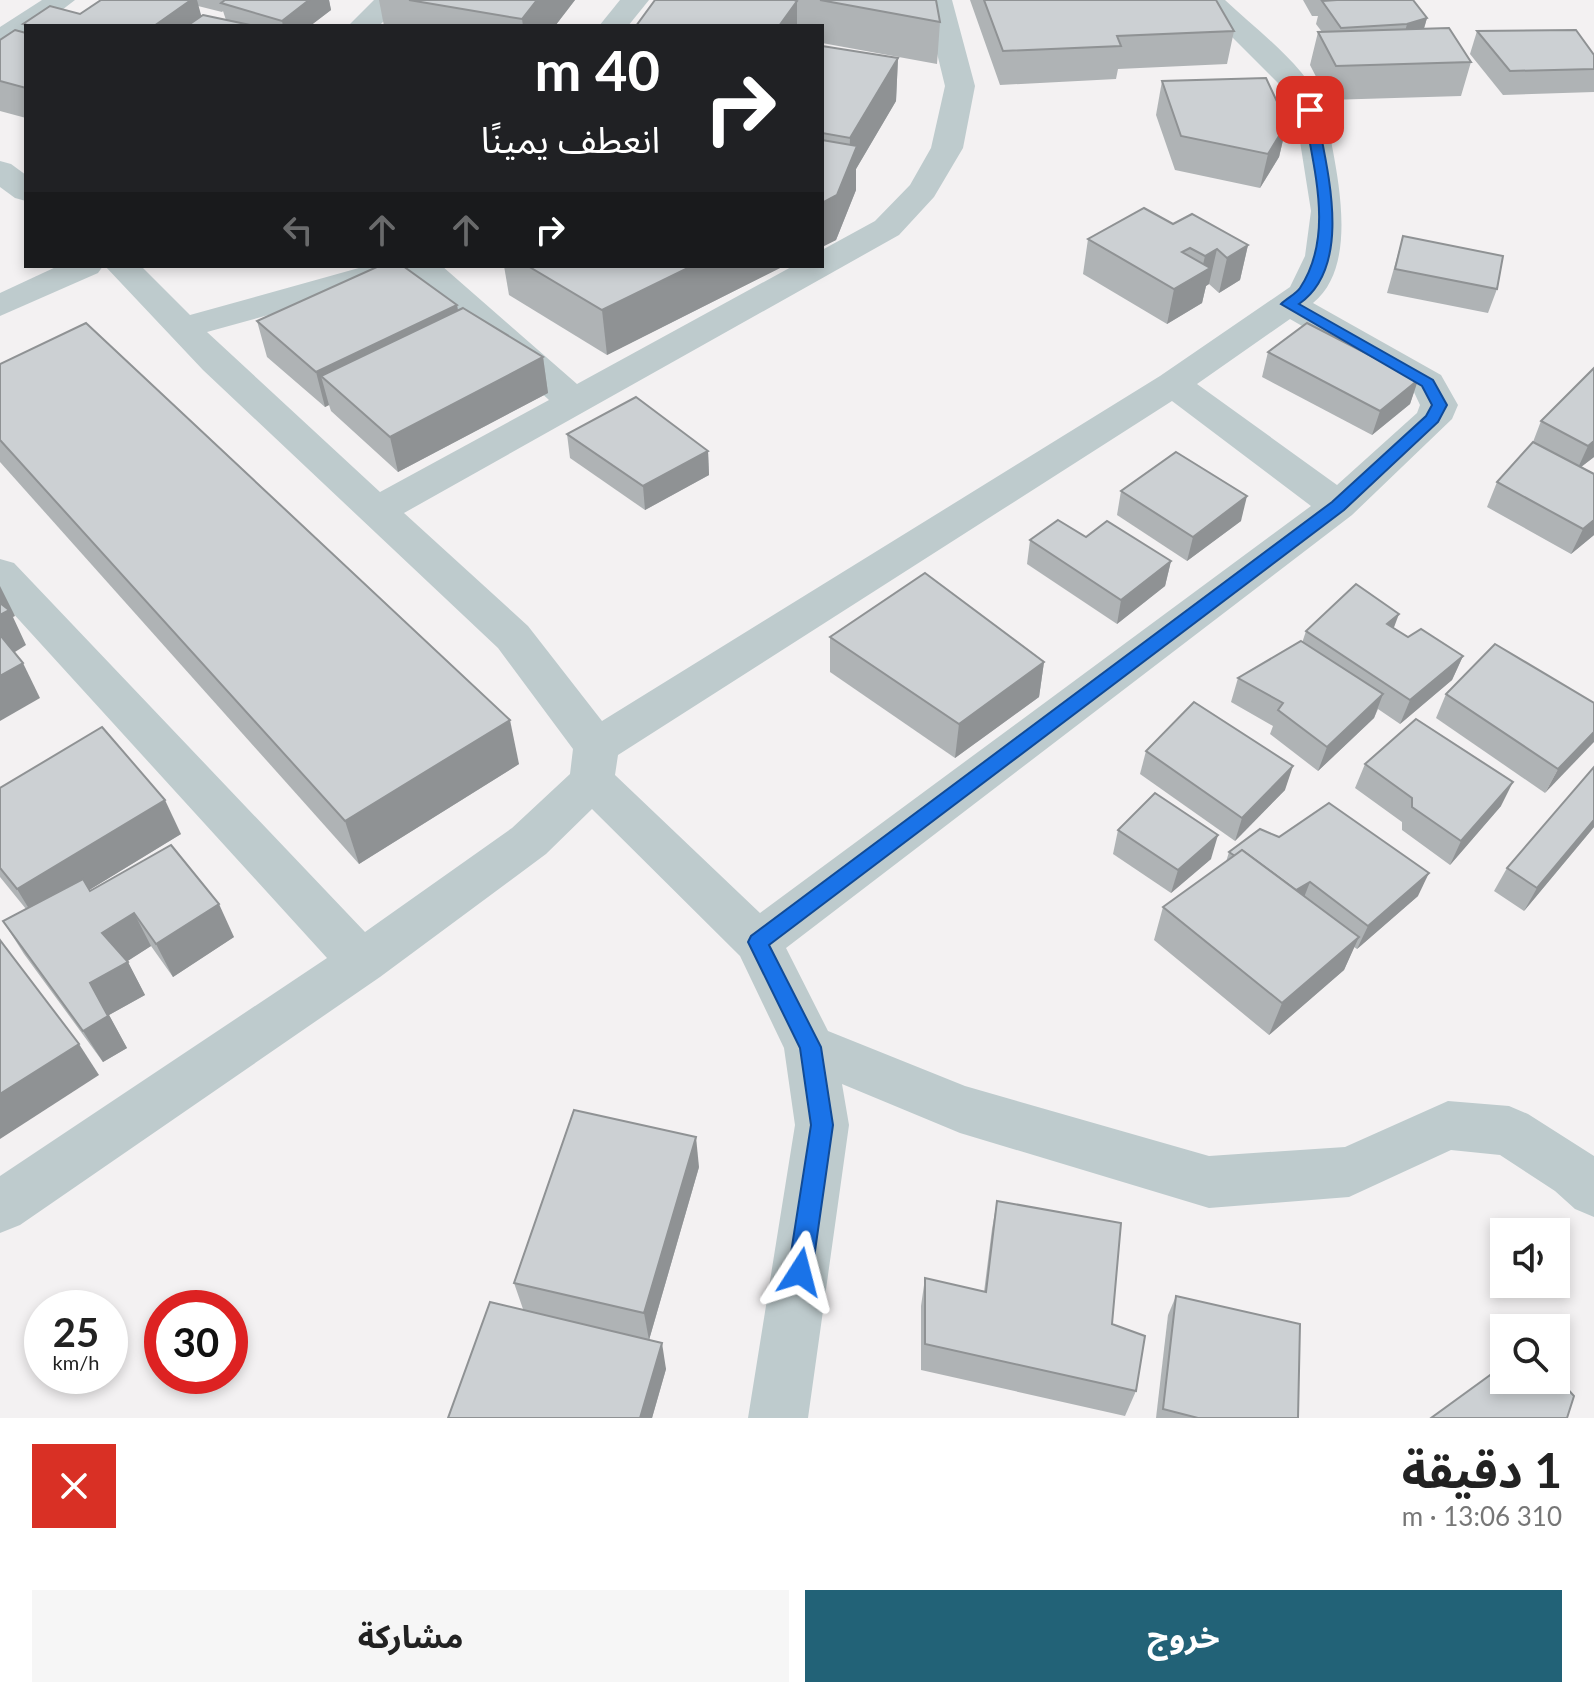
<!DOCTYPE html>
<html lang="ar">
<head>
<meta charset="utf-8">
<style>
  :root { --surface:#fff; --page:#f6f6f6; --text:#222; --muted:#767676; --accent:#226277 }
  body { margin:0; font-family:Lato,"Noto Sans Arabic",sans-serif; background:var(--page); color:var(--text); direction:rtl; height:100vh; display:flex; flex-direction:column; font-size:30px; white-space:nowrap }
  * { box-sizing:border-box; margin:0 }
  p { font-size:26px; color:var(--muted) }
  .icon { flex:none; width:44px; height:44px; fill:none; stroke:currentColor; stroke-width:2; stroke-linecap:round; stroke-linejoin:round }
  .map { position:relative; height:1418px; overflow:hidden; direction:ltr }
  .drawer { display:flex; flex-direction:column; background:var(--surface); flex:1 }
  .drawer>* { flex:none }
  .hud { position:absolute; left:24px; top:24px; width:800px; height:244px; border-radius:0px; box-shadow:0 4px 12px #0003; direction:rtl; background:#202124; color:#fff; overflow:hidden }
  .controls { position:absolute; left:1490px; top:1218px; display:grid; gap:16px }
  .controls a { display:grid; place-items:center; width:80px; height:80px; border-radius:0px; background:var(--surface); box-shadow:0 4px 12px #0003; font-size:40px }
  .speed { position:absolute; left:24px; top:1290px; display:flex; gap:16px; font-size:40px; font-weight:700; text-align:center }
  .speed>* { display:grid; place-content:center; width:104px; height:104px; border-radius:50%; background:var(--surface); box-shadow:0 4px 12px #0003; line-height:1 }
  .speed small { font-size:20px; font-weight:400 }
  .speed .limit { border:12px solid #d22; background:#fff; color:#111 }
  .pin { position:absolute; display:grid; place-items:center; width:68px; height:68px; color:#fff; margin:-34px; border-radius:16px; box-shadow:0 4px 12px #0006 }
  .me { position:absolute; width:88px; margin:-44px; rotate:9deg; stroke-linejoin:round; filter:drop-shadow(0 0 6px #0008) }
  .turn { display:flex; align-items:center; gap:28px; height:168px; padding:0 32px; font-size:36px }
  .turn .icon { width:104px; height:104px; stroke-width:2.5 }
  .turn b { display:block; font-size:56px; line-height:68px }
  .lanes { display:flex; align-items:center; height:76px; padding:0 32px; background:#0003; justify-content:center; gap:40px; direction:ltr }
  .lanes .off { opacity:.35 }
  .round { display:grid; place-items:center; flex:none; width:84px; height:84px; border-radius:0px; background:var(--page) }
  .overview { display:flex; align-items:center; justify-content:space-between; height:136px; padding:0 32px }
  h1 { font-size:48px; font-weight:700; line-height:60px }
  .button { display:flex; gap:16px; margin-top:auto; padding:16px 32px }
  .button a { flex:1; height:92px; border-radius:0px; background:var(--accent); color:#fff; font-size:32px; font-weight:700; line-height:92px; text-align:center }
  .button a+a { background:var(--page); color:var(--text) }
  .map>svg:first-child { display:block }
  .lines { fill:none; stroke-linecap:round; stroke-linejoin:round }
  .street { fill:#becbcd; fill-rule:evenodd }
  .wall { fill:#afb3b5; fill-rule:evenodd }
  .shaded-wall { fill:#8f9294 }
  .building { fill:#ccd0d3; stroke:#8f9294; stroke-width:2 }
  .route { fill:#1a73e8; stroke:#114b97; stroke-width:2 }
</style>
</head>
<body>
<div class="map">
<svg width="1594" height="1418" viewBox="0 0 1594 1418">
  <rect width="100%" height="100%" fill="#f3f1f2"/>
  <g class="lines">
    <g class="street">
      <path d="M42,0H75L41,26H26V36L0,49V27Z"/>
      <path d="M374,0H404L379,26H348Z"/>
      <path d="M620,0H649L628,26H599Z"/>
      <path d="M924,0H952L975,86L963,148L934,197L899,235L404,513L528,626L602,721L1160,376L1290,287L1305,256L1311,211L1295,110L1278,83L1195,0H1225C1259,32 1305,65 1325,109C1330,121 1330,138 1333,151C1341,195 1354,270 1313,303L1441,375L1458,405L1452,419L1352,515L786,948L828,1031L965,1086L1209,1156L1345,1147L1448,1101L1509,1106L1528,1114L1594,1156V1217L1575,1209L1555,1191L1500,1155L1451,1150L1349,1197L1209,1208L960,1133L842,1084L849,1125L808,1418H748L795,1125L784,1048L740,956L592,809L546,854L380,977L20,1225L0,1233V1176L327,958L0,599V559L14,563L365,932L512,828L570,774L573,749L498,648L203,370L105,266H141L190,315L366,266H442L577,384L793,266H822V250L875,221L910,185L931,148L945,86ZM408,270L549,400L380,492L207,332L387,282ZM1290,319L1413,390L1420,405L1417,413L1337,485L1197,384ZM1172,401L1311,506L760,913L615,775L618,755Z"/>
      <path d="M0,161L11,164L26,175V201L15,198L0,187Z"/>
      <path d="M58,266H103L98,273L0,316V293Z"/>
    </g>
  </g>
  <g class="wall">
    <path d="M101,0H329L331,10L310,26H26V31L23,24L80,14ZM198,6L222,12L223,11L226,20L201,16Z"/>
    <path d="M379,0H575L555,26H384Z"/>
    <path d="M655,0H936L940,22L937,64L822,43V26H636Z"/>
    <path d="M970,0H1216L1234,31L1227,64L1118,69L1116,79L1000,85Z"/>
    <path d="M1303,0H1413L1427,18L1424,29L1471,62L1461,96L1328,100L1310,65L1318,32H1322L1316,24L1318,16H1312Z"/>
    <path d="M1477,31L1594,55V92L1503,95L1470,54Z"/>
    <path d="M26,33V118L0,111V40Z"/>
    <path d="M822,46L898,58L896,101L856,169V190L836,240L822,247Z"/>
    <path d="M1162,81L1287,123L1279,157L1260,188L1175,170L1156,115Z"/>
    <path d="M1173,224L1248,245L1240,280L1219,293L1209,284L1206,286L1202,303L1167,324L1083,274L1088,239Z"/>
    <path d="M1403,236L1497,289L1488,313L1387,293Z"/>
    <path d="M504,266H784L607,355L509,295Z"/>
    <path d="M457,305L458,310L543,357L548,393L398,472L331,411L329,405L325,407L267,357L257,321Z"/>
    <path d="M1268,352L1418,380L1410,404L1372,435L1262,377Z"/>
    <path d="M0,364L519,764L359,864L0,462Z"/>
    <path d="M1594,368V457L1581,467L1594,535L1571,554L1487,507L1497,482L1533,442L1541,421Z"/>
    <path d="M567,434L708,451L709,475L645,510L570,458Z"/>
    <path d="M1121,491L1241,521L1187,561L1117,515Z"/>
    <path d="M1030,540L1171,561L1165,586L1117,624L1027,564Z"/>
    <path d="M1394,628L1408,637L1463,656L1452,680L1400,724L1378,709L1374,718L1318,771L1270,734L1273,726L1231,702L1238,678L1302,643L1306,631Z"/>
    <path d="M830,637L1044,662L1039,697L955,758L830,672Z"/>
    <path d="M1446,694L1594,703L1545,793L1436,718Z"/>
    <path d="M1146,751L1285,790L1235,841L1140,774Z"/>
    <path d="M1365,764L1501,806L1450,865L1402,830V822L1355,788Z"/>
    <path d="M1594,767V827L1524,911L1494,891L1507,868Z"/>
    <path d="M0,788L181,834L89,890L234,937L173,977L151,946L127,961L145,995L109,1015L127,1048L103,1062L24,954L3,921L26,909L0,877Z"/>
    <path d="M1118,830L1211,859L1171,893L1113,854Z"/>
    <path d="M1229,852L1418,896L1357,949L1354,947L1344,970L1269,1035L1154,940L1163,907L1226,862Z"/>
    <path d="M699,1167L649,1340L666,1369L652,1418H448L523,1309L514,1283Z"/>
    <path d="M997,1201L1112,1324L1136,1391L1125,1416L921,1370V1306L925,1278L984,1292L992,1229Z"/>
    <path d="M1176,1296L1298,1418H1156L1168,1315Z"/>
  </g>
  <g class="shaded-wall">
    <path d="M191,0H197L204,26H154Z"/>
    <path d="M309,0H329L331,10L310,26H283L282,21Z"/>
    <path d="M537,0H575L555,26H523L522,19Z"/>
    <path d="M797,1V26H779Z"/>
    <path d="M1427,18L1420,41L1401,47L1407,24Z"/>
    <path d="M898,58L896,101L856,169V190L836,240L822,247V203L849,165L850,138Z"/>
    <path d="M1287,123L1279,157L1260,188L1268,154Z"/>
    <path d="M1248,245L1240,280L1219,293L1227,258Z"/>
    <path d="M1217,249L1209,284L1206,286L1202,303L1167,324L1174,289L1201,273L1205,256Z"/>
    <path d="M692,266H784L607,355L602,310Z"/>
    <path d="M457,305L463,340L321,376L329,405L325,407L316,372Z"/>
    <path d="M543,357L548,393L398,472L390,437Z"/>
    <path d="M1418,380L1410,404L1372,435L1380,411Z"/>
    <path d="M1594,441V457L1577,470L1588,446Z"/>
    <path d="M708,451L709,475L645,510L643,486Z"/>
    <path d="M1247,496L1241,521L1187,561L1193,537Z"/>
    <path d="M1594,520V535L1571,554L1583,529Z"/>
    <path d="M1171,561L1165,586L1117,624L1121,600Z"/>
    <path d="M0,586L15,616L13,617L26,645L7,657L0,644Z"/>
    <path d="M1399,614L1390,638L1387,624Z"/>
    <path d="M1463,656L1452,680L1400,724L1410,700Z"/>
    <path d="M1044,662L1039,697L955,758L959,724Z"/>
    <path d="M23,663L40,698L0,721V676Z"/>
    <path d="M1383,694L1374,718L1318,771L1327,747Z"/>
    <path d="M510,720L519,764L359,864L345,821Z"/>
    <path d="M1594,732V742L1545,793L1558,769Z"/>
    <path d="M1293,766L1285,790L1235,841L1242,818Z"/>
    <path d="M1513,782L1501,806L1450,865L1461,841Z"/>
    <path d="M165,800L181,834L37,922L17,889Z"/>
    <path d="M1594,820V827L1524,911L1537,888Z"/>
    <path d="M1218,835L1211,859L1171,893L1178,870Z"/>
    <path d="M1429,873L1418,896L1357,949L1368,926Z"/>
    <path d="M1310,882L1301,905L1291,893Z"/>
    <path d="M219,904L234,937L173,977L156,944Z"/>
    <path d="M134,913L151,946L120,966L102,933Z"/>
    <path d="M1359,937L1344,970L1269,1035L1282,1003Z"/>
    <path d="M128,962L145,995L109,1015L127,1048L103,1062L83,1031L90,983Z"/>
    <path d="M79,1044L99,1075L0,1139V1094Z"/>
    <path d="M696,1137L699,1167L649,1340L644,1313Z"/>
    <path d="M662,1343L666,1369L652,1418H640Z"/>
  </g>
  <g class="building">
    <path d="M101,0H191L154,26H32L23,24L50,6L80,14Z"/>
    <path d="M225,0H309L282,21L221,3Z"/>
    <path d="M409,0H537L522,19Z"/>
    <path d="M655,0H794L797,1L779,26H636Z"/>
    <path d="M820,0H936L940,22Z"/>
    <path d="M984,0H1216L1234,31L1117,36L1121,46L1003,51Z"/>
    <path d="M1337,0H1413L1427,18L1407,24L1341,28L1322,1Z"/>
    <path d="M203,15L255,26H187Z"/>
    <path d="M1449,28L1471,62L1336,66L1318,32Z"/>
    <path d="M15,30L26,33V88L0,81V40Z"/>
    <path d="M1576,30L1594,55V69L1510,71L1477,31Z"/>
    <path d="M822,46L898,58L850,138L822,133Z"/>
    <path d="M1266,78L1287,123L1268,154L1181,136L1162,81Z"/>
    <path d="M822,140L857,146L837,195L822,203Z"/>
    <path d="M1144,208L1173,224L1192,214L1248,245L1227,258L1217,249L1205,256L1190,248L1182,252L1210,268L1174,289L1088,239Z"/>
    <path d="M1403,236L1503,256L1497,289L1395,269Z"/>
    <path d="M379,266H403L457,305L316,372L257,321Z"/>
    <path d="M528,266H692L602,310Z"/>
    <path d="M463,308L543,357L390,437L321,376Z"/>
    <path d="M86,323L510,720L345,821L0,440V364Z"/>
    <path d="M1307,323L1418,380L1380,411L1268,352Z"/>
    <path d="M1594,368V441L1588,446L1541,421Z"/>
    <path d="M636,397L708,451L643,486L567,434Z"/>
    <path d="M1533,442L1594,474V520L1583,529L1497,482Z"/>
    <path d="M1176,452L1247,496L1193,537L1121,491Z"/>
    <path d="M1058,520L1086,537L1107,521L1171,561L1121,600L1030,540Z"/>
    <path d="M925,573L1044,662L959,724L830,637Z"/>
    <path d="M1356,584L1399,614L1387,624L1408,637L1421,629L1463,656L1410,700L1306,631Z"/>
    <path d="M0,603L9,610L0,615Z"/>
    <path d="M0,635L23,663L0,676Z"/>
    <path d="M1301,641L1383,694L1327,747L1278,710L1283,703L1238,678Z"/>
    <path d="M1495,644L1594,703V732L1558,769L1446,694Z"/>
    <path d="M1194,702L1293,766L1242,818L1146,751Z"/>
    <path d="M1416,719L1513,782L1461,841L1412,807V798L1365,764Z"/>
    <path d="M102,727L165,800L17,889L0,868V788Z"/>
    <path d="M1594,767V820L1537,888L1507,868Z"/>
    <path d="M1155,793L1218,835L1178,870L1118,830Z"/>
    <path d="M1329,803L1429,873L1368,926L1310,882L1296,890L1242,850L1235,856L1229,852L1260,829L1279,837Z"/>
    <path d="M171,845L219,904L156,944L134,913L102,933L128,962L90,983L108,1016L83,1031L3,921L83,879L90,891Z"/>
    <path d="M1242,850L1359,937L1282,1003L1163,907Z"/>
    <path d="M0,940L79,1044L0,1094Z"/>
    <path d="M574,1110L696,1137L644,1313L514,1283Z"/>
    <path d="M997,1201L1121,1223L1112,1324L1145,1336L1136,1391L925,1344V1278L986,1292Z"/>
    <path d="M1176,1296L1300,1324L1298,1418H1198L1163,1409Z"/>
    <path d="M490,1302L662,1343L640,1418H448Z"/>
    <path d="M1504,1365V1380H1556V1376L1574,1396L1567,1418H1431Z"/>
  </g>
  <path class="route" d="M1310,107L1316,110C1326,166 1355,265 1299,304L1433,380L1447,405L1438,422L1344,510L769,945L821,1047L833,1125L812,1272L808,1280L800,1283L792,1280L788,1272L811,1125L800,1048L748,942L751,936L1332,502L1426,416L1432,405L1422,386L1281,304C1287,298 1296,294 1300,288C1335,235 1313,168 1304,110Z"/>
</svg>
<div class="controls">
<a><svg class="icon" aria-label="sound" viewBox="0 0 24 24"><path d="M4 9h4l5-4v14l-5-4H4zM17 9q2 3 0 6"/></svg></a>
<a><svg class="icon" aria-label="search" viewBox="0 0 24 24"><circle cx="10" cy="10" r="6"/><path d="M15 15l6 6"/></svg></a>
</div>
<div class="speed"><div>25<small>km/h</small></div><div class="limit">30</div></div>
<div class="pin" style="left:1310px;top:110px;background:#d93025"><svg class="icon" aria-label="arrive" viewBox="0 0 24 24"><path d="M6 21V4h12l-3 4 3 4H6"/></svg></div>
<svg class="me" style="left:800px;top:1272px" viewBox="-20 -20 40 40"><path d="M0-17L14 15 0 8-14 15z" fill="#1a73e8" stroke="#fff" stroke-width="4"/></svg>
<div class="hud">
<div class="turn"><svg class="icon" aria-label="right" viewBox="0 0 24 24"><path d="M7 20v-9h11M14 6l5 5-5 5"/></svg><div><b>40 m</b>انعطف يمينًا</div></div>
<div class="lanes"><svg class="icon off" aria-label="left" viewBox="0 0 24 24"><path d="M17 20v-9H6M10 6l-5 5 5 5"/></svg><svg class="icon off" aria-label="ahead" viewBox="0 0 24 24"><path d="M12 20V5M6 11l6-6 6 6"/></svg><svg class="icon off" aria-label="ahead" viewBox="0 0 24 24"><path d="M12 20V5M6 11l6-6 6 6"/></svg><svg class="icon" aria-label="right" viewBox="0 0 24 24"><path d="M7 20v-9h11M14 6l5 5-5 5"/></svg></div>
</div>
</div>
<section class="drawer">
<div class="overview"><div><h1>1 دقيقة</h1><p>310 m · 13:06</p></div><a class="round" style="background:#d93025;color:#fff"><svg class="icon" aria-label="close" viewBox="0 0 24 24"><path d="M6 6l12 12M18 6L6 18"/></svg></a></div>
<div class="button"><a>خروج</a><a>مشاركة</a></div>
</section>
</body>
</html>
